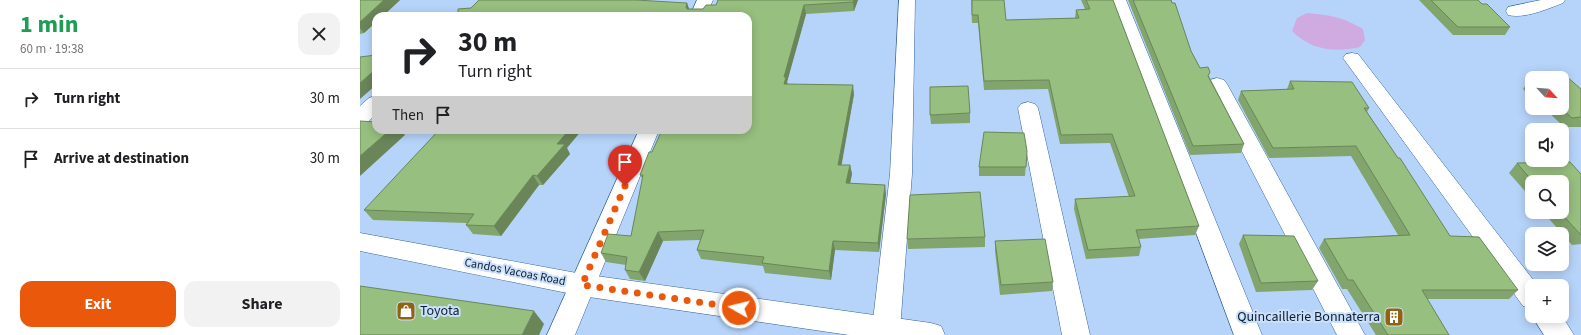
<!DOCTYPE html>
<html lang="en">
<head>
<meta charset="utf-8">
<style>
  :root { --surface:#fff; --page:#f2f2f2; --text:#202124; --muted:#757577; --line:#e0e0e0; --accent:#ea580c }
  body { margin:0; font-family:"Source Sans 3",sans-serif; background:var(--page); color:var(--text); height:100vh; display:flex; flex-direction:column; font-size:15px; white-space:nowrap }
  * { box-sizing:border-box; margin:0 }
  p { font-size:13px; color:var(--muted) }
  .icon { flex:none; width:22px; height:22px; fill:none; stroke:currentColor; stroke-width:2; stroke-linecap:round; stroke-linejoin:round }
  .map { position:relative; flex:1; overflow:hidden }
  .sheet { display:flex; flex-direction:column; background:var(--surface); width:360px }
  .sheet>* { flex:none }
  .hud { position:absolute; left:12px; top:12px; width:380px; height:122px; border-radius:12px; box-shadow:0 2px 10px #0003; background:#fff; color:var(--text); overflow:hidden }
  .needle { width:26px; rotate:116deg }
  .buttons { position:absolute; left:1165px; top:71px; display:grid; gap:8px }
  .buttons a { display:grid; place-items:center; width:44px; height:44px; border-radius:8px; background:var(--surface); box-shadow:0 2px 10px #0003; font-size:20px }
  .pin { position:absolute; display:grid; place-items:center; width:34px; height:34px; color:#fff; margin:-41px -17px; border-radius:50% 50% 50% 0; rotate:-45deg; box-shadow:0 0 4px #0007 }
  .pin .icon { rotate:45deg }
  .me { position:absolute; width:44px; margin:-22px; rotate:278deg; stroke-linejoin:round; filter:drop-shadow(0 0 3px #0008) }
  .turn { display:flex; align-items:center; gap:14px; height:84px; padding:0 20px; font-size:18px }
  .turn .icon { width:52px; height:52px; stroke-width:2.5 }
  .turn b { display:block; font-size:28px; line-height:34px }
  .then { display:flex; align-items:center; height:38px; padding:0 20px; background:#0003; gap:8px; font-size:15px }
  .round { display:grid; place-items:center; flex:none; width:42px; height:42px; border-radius:12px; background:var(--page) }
  .headline { display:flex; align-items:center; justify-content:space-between; height:68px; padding:0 20px }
  h1 { font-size:24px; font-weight:700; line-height:30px; color:#1e9e55 }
  .primary-button { display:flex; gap:8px; margin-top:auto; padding:8px 20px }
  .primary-button a { flex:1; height:46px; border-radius:12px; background:var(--accent); color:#fff; font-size:16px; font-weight:700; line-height:46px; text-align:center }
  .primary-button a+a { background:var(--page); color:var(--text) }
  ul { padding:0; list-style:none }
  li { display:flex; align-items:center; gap:12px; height:60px; padding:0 20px; border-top:1px solid var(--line) }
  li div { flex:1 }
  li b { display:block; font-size:15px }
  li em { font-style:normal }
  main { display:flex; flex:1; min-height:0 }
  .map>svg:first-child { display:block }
  .green { fill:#d0abe1 }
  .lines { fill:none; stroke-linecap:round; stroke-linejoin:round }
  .street-casing { stroke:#35639b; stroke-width:1 }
  .secondary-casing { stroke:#35639b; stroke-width:1 }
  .street { fill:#fff; fill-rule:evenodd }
  .secondary { fill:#fff; fill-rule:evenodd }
  .wall { fill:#82a46d }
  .shaded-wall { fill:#6a8659 }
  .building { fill:#97bf7f; stroke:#6a8659 }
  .route { stroke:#ea580c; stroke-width:7; stroke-dasharray:0 12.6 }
  .labels { text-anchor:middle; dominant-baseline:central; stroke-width:4; stroke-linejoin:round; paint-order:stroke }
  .street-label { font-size:12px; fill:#0b1e35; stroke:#cce0fa }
  .near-poi-label { font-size:14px; fill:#0b1e35; stroke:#cce0fa; text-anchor:start }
</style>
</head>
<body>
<main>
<section class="sheet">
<div class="headline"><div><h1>1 min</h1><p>60 m · 19:38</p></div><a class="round"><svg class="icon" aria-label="close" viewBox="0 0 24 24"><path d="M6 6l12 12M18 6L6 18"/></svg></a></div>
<ul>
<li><svg class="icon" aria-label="right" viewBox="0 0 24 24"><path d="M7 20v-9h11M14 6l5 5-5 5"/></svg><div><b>Turn right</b></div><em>30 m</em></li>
<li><svg class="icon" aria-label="arrive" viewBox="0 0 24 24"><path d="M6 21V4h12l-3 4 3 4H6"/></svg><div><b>Arrive at destination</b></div><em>30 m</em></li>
</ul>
<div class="primary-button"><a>Exit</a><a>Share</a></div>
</section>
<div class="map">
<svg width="1221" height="335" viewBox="0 0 1221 335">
  <rect width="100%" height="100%" fill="#b6d4fa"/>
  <path class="green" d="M947,13C971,15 982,17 1003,29L1005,40L1000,47C974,53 951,50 932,31L937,18Z"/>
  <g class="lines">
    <g class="street-casing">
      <g id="street">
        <path d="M337,0H353L346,16H330Z"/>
        <path d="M539,0H555L552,174L540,329L537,335H515L512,329L530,174Z"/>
        <path d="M750,0H766L902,335H874Z"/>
        <path d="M1181,0H1205L1203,3C1187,9 1165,19 1148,15L1146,11L1148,7Z"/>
        <path d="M992,53L998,54L1178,286H1172V309L1163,306L986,62L983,58L986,54Z"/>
        <path d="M857,78L864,80L867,84L1005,335H977L847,84L850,80Z"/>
        <path d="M16,96V114L7,123L0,125V106L9,98Z"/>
        <path d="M668,102L675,104L678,108L730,335H702L658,108L661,104Z"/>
        <path d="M279,130H299L215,335H187Z"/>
        <path d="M1172,316H1202L1214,335H1184Z"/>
      </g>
    </g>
    <g class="secondary-casing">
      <path id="secondary" d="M0,233L222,274L571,323L581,326L585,335H489L222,296L0,251Z"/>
    </g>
    <use href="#street" class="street"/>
    <use href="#secondary" class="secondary"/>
  </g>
  <g class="wall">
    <path d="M0,0H40L4,33L0,34Z"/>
    <path d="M358,0H498L494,11L446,14L427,82L428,84L494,94L481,165H490L492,174L490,183L526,194L519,252L475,250L471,280L405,273L403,266L341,259L337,250L340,240L303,241L285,281L270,279L265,270L266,265L246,262L241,253L271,236L283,180L280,175L292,152L388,16L111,8L327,3L329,9H343L356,5Z"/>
    <path d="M611,0L646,20L715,18L716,10L725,9L721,0H753L839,226L835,235L779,239L781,247L779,256L726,259L714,209L715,199L769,197L750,143L700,144L688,89L624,90L618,23H612Z"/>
    <path d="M768,0H811L831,51L840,68L849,76L884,144L881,153L830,155Z"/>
    <path d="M1059,0H1118L1122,4L1150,27L1145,35H1093Z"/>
    <path d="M1170,79H1172V97L1163,89Z"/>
    <path d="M930,81L1009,108L1007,112L1090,236L1158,290L1149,299H1067L1089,335H1016L987,289H982L959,248L964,239L1038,235L991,156L909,158L878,100L881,91L927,89Z"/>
    <path d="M1221,89V127H1204L1184,108H1202Z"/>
    <path d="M610,113V123L571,124L570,115Z"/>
    <path d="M207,148L210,154L183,185H179L141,236L113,234L106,225L107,223L13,220L4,210Z"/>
    <path d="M667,151L665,176H619V167Z"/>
    <path d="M1157,163L1221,174V244L1212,245L1183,212H1202V182H1172V199L1149,173Z"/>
    <path d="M883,235L958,281L952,290L896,292L879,244Z"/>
    <path d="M625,237V247L548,249L547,239Z"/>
    <path d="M635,241L693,282L692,291L640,295L635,251Z"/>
  </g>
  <g class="shaded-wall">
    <path d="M24,0H40L23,16H16V22L4,33L0,28V22Z"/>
    <path d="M494,0H498L494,11L493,2Z"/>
    <path d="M327,3L330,12L326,7Z"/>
    <path d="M444,5L446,14L427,82L428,86L424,84V77Z"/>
    <path d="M16,69V85L0,99V83Z"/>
    <path d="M493,85L494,94L480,174L478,165Z"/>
    <path d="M30,130H41L45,135L0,176V156Z"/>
    <path d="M209,130H222L207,148L210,154L183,185L177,176L197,144Z"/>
    <path d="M490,165L492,174L488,192L486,183Z"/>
    <path d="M173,175L179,185L141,236L134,226Z"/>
    <path d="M525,185L526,194L519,252L518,243Z"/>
    <path d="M298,232L303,241L285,281L279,272Z"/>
    <path d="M473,241L475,250L471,280L469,271Z"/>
    <path d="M174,311L184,324L179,335H162Z"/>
  </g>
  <g class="building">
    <path d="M0,0H24L0,22Z"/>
    <path d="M119,0H276L327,3L326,7L327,9H343L346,5H356L358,0H494L493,2L444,5L424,77H426L424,84L493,85L478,165H490L486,183L525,185L518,243L473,241L469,271L402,263L404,257L337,250L344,230L298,232L279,272L265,270L267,257L241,253L248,234L271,236L283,175H280L289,152H292L302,130H388V16H97L98,14V9L111,8Z"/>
    <path d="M612,0H644L646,20L719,18L716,10L730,9L726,0H753L839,226L776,230L781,247L728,250L715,199L775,196L752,134L701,135L689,80L624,81L618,15H612Z"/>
    <path d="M773,0H811L812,3H815L831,51L840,68L848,67L850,72L848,76L884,144L833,146Z"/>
    <path d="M1071,0H1118L1122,4H1127L1150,27H1098Z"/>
    <path d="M16,55V69L0,83V57Z"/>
    <path d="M1207,77L1221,89V117L1212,118L1201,108H1202V78H1191Z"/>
    <path d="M930,81L992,82L1009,108H1004L1038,158H1040L1090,236L1119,237L1158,290H1062L1089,335H1028L993,280H988L964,239L1050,235L996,146L913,148L881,91L934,89Z"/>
    <path d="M608,86L610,113L570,115V87Z"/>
    <path d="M0,121L16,122V130H30L0,156Z"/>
    <path d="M79,130H209L197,144H205L177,176L173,175L134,226L106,225L114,214L4,210Z"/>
    <path d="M624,132L664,133L667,151L666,167H619Z"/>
    <path d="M1210,162L1221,174V235L1200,212H1202V182H1173L1157,163Z"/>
    <path d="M620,192L625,237L547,239L550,195Z"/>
    <path d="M883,235L934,236L958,281L901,283Z"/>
    <path d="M685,239L693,282L641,285L635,241Z"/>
    <path d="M0,286L174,311L162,335H0Z"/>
  </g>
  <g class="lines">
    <path class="route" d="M265,186L222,285L379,308"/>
  </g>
  <defs>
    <g id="shop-square" transform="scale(1)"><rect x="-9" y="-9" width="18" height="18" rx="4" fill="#91620f" stroke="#cce0fa"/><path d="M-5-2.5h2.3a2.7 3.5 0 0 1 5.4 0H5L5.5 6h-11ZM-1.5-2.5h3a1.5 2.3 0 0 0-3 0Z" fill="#fff"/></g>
    <g id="building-square" transform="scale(1)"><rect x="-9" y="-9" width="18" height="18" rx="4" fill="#91620f" stroke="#cce0fa"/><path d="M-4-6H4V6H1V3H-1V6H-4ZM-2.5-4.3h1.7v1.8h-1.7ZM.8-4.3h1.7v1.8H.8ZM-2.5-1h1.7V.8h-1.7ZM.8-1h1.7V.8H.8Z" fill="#fff"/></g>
  </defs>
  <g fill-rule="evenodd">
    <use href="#shop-square" x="46" y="311"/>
    <use href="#building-square" x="1034" y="317"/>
  </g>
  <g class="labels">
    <g class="street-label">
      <text transform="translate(155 272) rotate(11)">Candos Vacoas Road</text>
    </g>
    <g class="near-poi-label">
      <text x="60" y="311">Toyota</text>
      <text x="1020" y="317" text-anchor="end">Quincaillerie Bonnaterra</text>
    </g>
  </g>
</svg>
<div class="buttons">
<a><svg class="needle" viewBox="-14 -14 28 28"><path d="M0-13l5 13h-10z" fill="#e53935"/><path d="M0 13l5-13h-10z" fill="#757577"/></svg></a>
<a><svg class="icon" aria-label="sound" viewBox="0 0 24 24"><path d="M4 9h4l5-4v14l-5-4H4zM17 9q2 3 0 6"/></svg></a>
<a><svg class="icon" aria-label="search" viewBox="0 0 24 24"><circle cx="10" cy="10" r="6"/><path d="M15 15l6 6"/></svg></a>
<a><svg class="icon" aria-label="layers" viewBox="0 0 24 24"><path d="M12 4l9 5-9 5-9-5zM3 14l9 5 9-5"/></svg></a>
<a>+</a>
</div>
<div class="pin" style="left:265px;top:186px;background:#d93025"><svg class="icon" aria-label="arrive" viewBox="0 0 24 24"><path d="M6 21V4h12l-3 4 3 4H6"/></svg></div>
<svg class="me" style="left:379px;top:308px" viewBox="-20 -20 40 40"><circle r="17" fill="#ea580c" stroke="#fff" stroke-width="3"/><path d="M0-11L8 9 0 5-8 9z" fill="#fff"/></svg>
<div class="hud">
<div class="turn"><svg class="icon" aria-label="right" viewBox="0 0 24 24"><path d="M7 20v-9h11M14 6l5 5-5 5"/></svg><div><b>30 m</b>Turn right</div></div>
<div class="then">Then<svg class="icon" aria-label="arrive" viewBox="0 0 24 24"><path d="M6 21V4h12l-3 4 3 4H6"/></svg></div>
</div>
</div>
</main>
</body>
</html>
